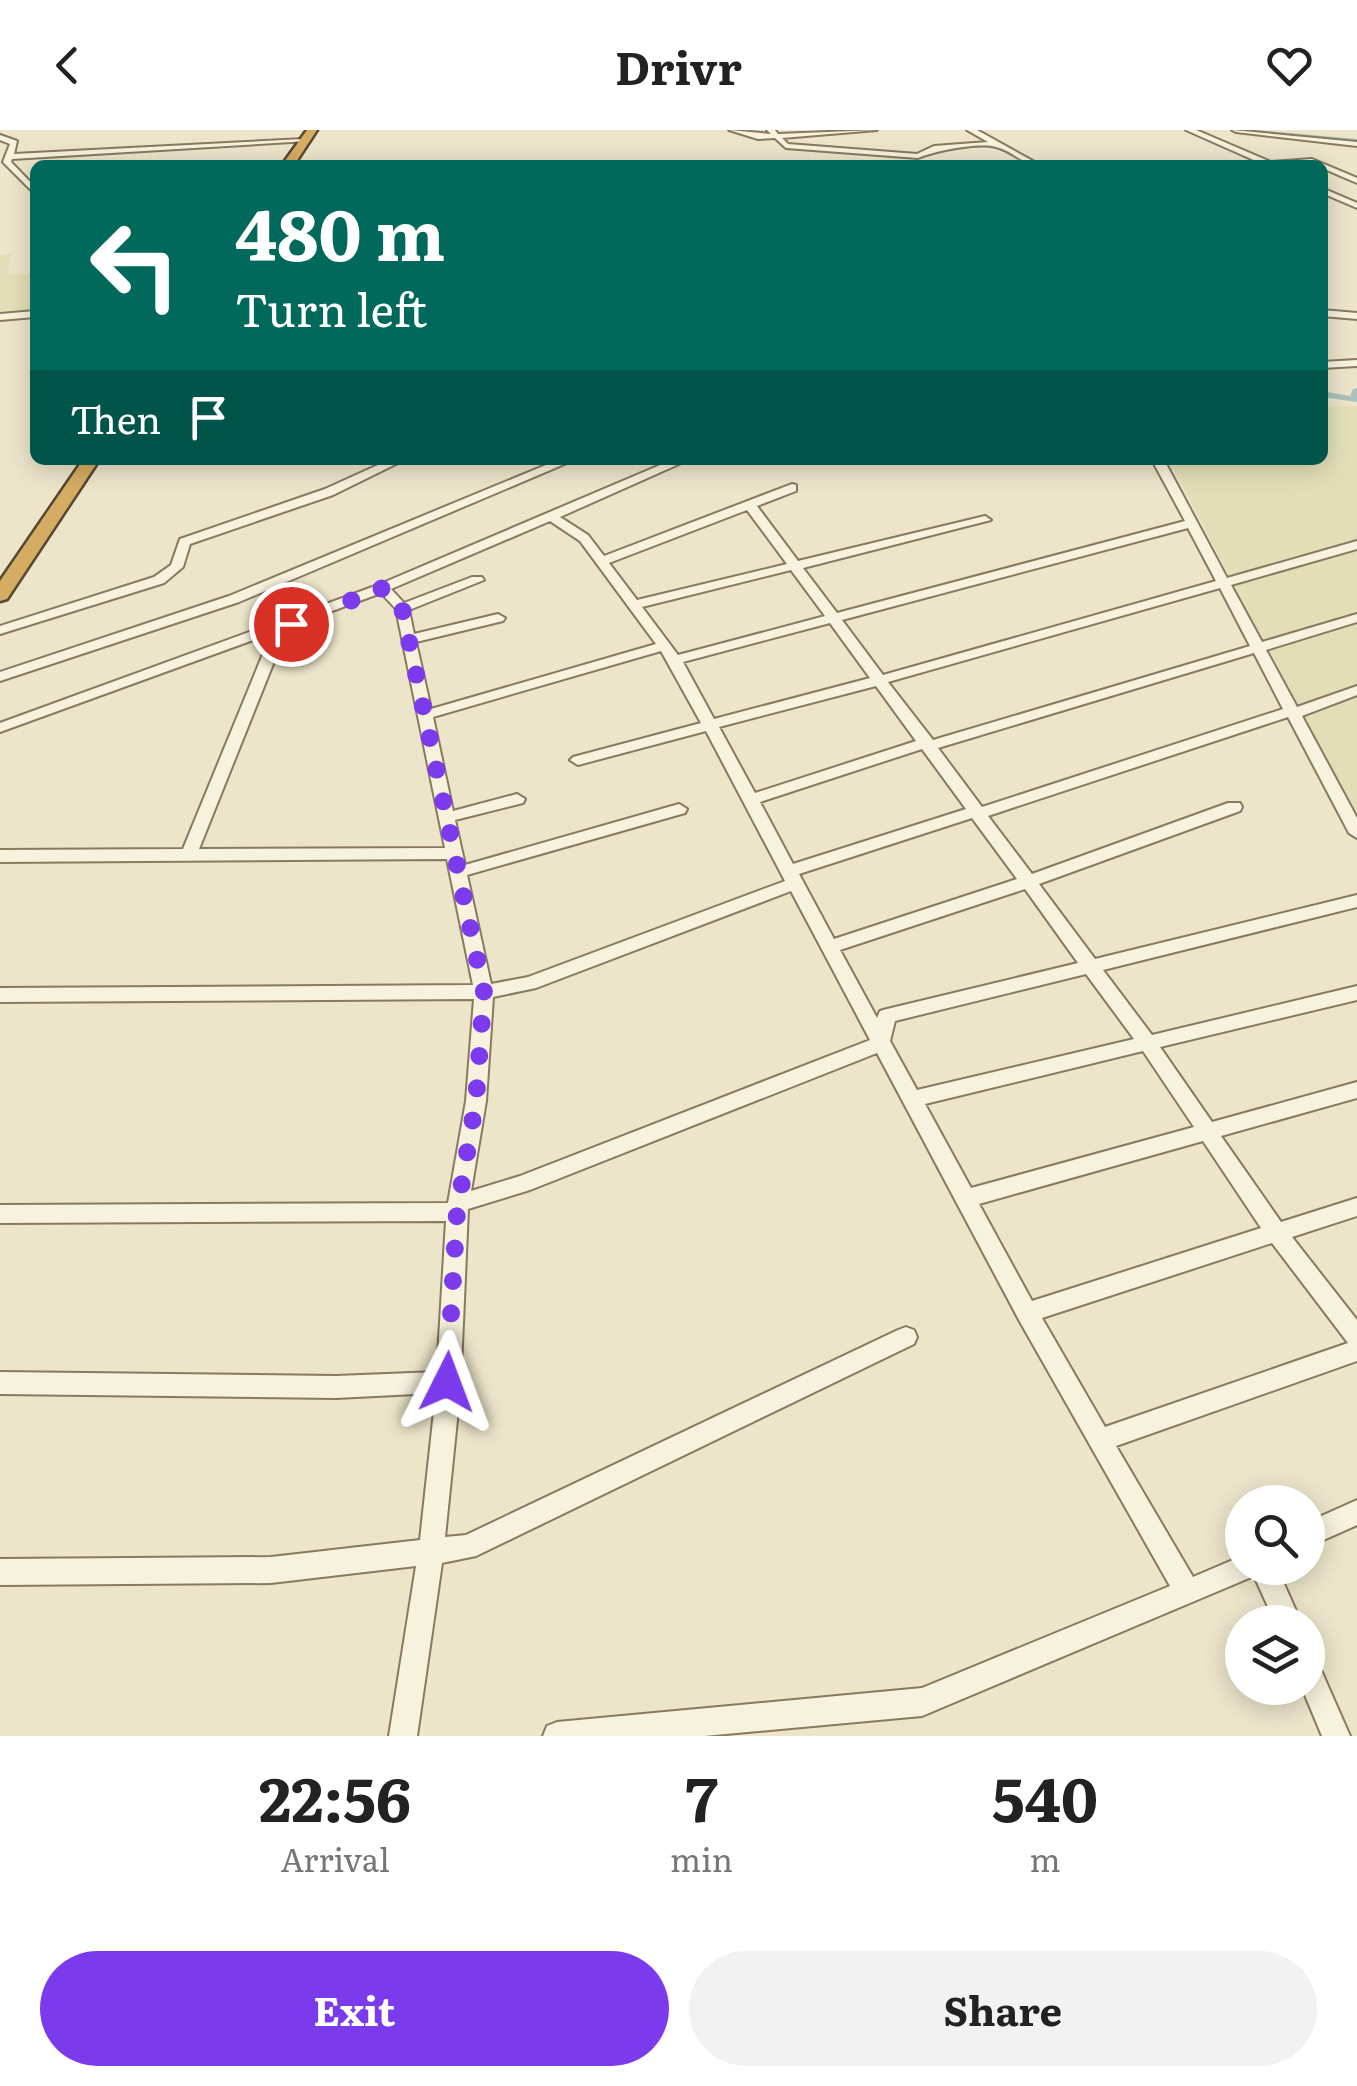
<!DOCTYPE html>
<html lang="en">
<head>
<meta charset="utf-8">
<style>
  :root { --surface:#fff; --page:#f2f2f2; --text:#222; --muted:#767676; --accent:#7c3aed }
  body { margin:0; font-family:Literata,serif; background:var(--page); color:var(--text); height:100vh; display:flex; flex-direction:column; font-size:38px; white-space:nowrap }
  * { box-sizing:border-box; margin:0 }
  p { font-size:32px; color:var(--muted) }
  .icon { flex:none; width:55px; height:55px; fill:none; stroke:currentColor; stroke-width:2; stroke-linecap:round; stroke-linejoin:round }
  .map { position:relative; height:1606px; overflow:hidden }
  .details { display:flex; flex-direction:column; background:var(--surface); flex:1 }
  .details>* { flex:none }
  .hud { position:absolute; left:30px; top:30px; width:1298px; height:305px; border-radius:15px; box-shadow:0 5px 25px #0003; background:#00695c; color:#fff; overflow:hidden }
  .buttons { position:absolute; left:1225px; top:1355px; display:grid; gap:20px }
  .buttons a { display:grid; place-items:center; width:100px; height:100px; border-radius:50%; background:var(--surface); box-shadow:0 5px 25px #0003; font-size:50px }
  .pin { position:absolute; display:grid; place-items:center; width:85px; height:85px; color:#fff; margin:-42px; border:5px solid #fff; border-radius:50%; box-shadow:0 2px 10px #0007 }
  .me { position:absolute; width:110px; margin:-55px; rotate:3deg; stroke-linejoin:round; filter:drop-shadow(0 0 8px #0008) }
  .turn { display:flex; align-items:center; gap:35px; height:210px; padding:0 40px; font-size:45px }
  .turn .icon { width:130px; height:130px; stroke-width:2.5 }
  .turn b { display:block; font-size:70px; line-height:85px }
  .then { display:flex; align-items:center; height:95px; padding:0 40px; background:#0003; gap:20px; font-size:38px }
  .eta { display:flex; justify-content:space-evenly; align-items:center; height:170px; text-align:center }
  .eta b { font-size:60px; font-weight:700; line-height:70px }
  .cta { display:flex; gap:20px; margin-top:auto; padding:20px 40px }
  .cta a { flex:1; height:115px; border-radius:60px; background:var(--accent); color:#fff; font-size:40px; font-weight:700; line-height:115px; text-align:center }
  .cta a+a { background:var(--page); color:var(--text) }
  header { display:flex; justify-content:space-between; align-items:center; height:130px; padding:0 40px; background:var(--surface); font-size:45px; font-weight:700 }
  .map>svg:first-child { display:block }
  .farmland { fill:#e2dfb8 }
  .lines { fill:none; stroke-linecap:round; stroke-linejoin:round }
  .canal { fill:#aac1bd; fill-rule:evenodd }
  .minor-casing { stroke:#88795f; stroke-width:4 }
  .highway-casing { stroke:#574733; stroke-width:5 }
  .minor { fill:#f7f2dd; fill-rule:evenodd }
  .highway { fill:#d5ad62; fill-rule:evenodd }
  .route { stroke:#7c3aed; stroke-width:18; stroke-dasharray:0 32.4 }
</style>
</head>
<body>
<header><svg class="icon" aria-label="back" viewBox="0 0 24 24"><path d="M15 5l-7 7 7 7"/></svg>Drivr<svg class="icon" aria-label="heart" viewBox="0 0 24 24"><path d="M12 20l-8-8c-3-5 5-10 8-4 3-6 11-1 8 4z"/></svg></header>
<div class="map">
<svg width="1357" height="1606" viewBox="0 0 1357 1606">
  <rect width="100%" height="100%" fill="#ece5ca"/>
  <g class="farmland">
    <path d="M11,124L8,145L35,143V181L0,184V126Z"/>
    <path d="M1357,276V692L1169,330H1322L1323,277Z"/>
  </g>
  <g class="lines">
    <g class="canal">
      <path d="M1255,0L1357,9V13L1259,2Z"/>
      <path d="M1357,258V272L1322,267V261L1350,266L1353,259Z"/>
    </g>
    <g class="minor-casing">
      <g id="minor">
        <path d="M729,0L771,4L767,0H775L778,4L877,0L782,8L788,14L917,24L934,16L988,12L967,0H977L1040,35C1022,35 1013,21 996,17C978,12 935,21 918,28L786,18L775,8L758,9Z"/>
        <path d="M1186,0H1196L1271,32L1312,29L1357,48V53L1322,38V35H1265Z"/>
        <path d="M1232,0L1357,12V16L1236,2Z"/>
        <path d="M0,5L17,11L14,24L304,9L308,11L12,29L11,32L35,57V64L3,32L10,14L0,10Z"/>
        <path d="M1322,58L1357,73V78L1322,63Z"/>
        <path d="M1322,180L1357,183V189L1322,186Z"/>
        <path d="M35,181V187L0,190V184Z"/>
        <path d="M1357,230V236L1322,238V232Z"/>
        <path d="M389,330H404L333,365L190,414L183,437L164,453L0,504V496L154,447L171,435L180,409L325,359Z"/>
        <path d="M558,330H574L239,472L0,551V542L229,466Z"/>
        <path d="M672,330H688L560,387L588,405L604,426L792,354L796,355V361L757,376L798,431L985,386L991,390L803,438L837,483L1185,391L1152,330H1164L1227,448L1357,411V419L1231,455L1262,512L1357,484V492L1266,520L1297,577L1357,556V565L1302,586L1357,688V708L1349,703L1288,587L988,686L1032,744L1228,673H1240L1242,677L1240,681L1039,754L1095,829L1357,765V777L1103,840L1152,905L1357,856V870L1160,917L1212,992L1357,952V968L1221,1006L1281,1092L1357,1068V1086L1292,1107L1357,1190V1231L1116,1316L1193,1447L1242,1426V1438H1277L1301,1492H1275L1254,1446L922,1586L704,1606H543L547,1596L557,1592L922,1558L1170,1456L1019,1190L877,923L530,1060L468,1079L460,1261L445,1407L466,1405L898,1200L906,1197L914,1200L917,1207L914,1214L476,1426L442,1433L417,1606H389L416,1436L271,1453L0,1455V1429L271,1427L420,1410L436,1263L336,1268L0,1264V1242L336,1246L437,1242L446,1091L0,1093V1075L448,1073L466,971L474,869L0,872V858L473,855L447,729L0,732V720L183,719L265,519L256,509L0,602V593L378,455ZM747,380L787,434L637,470L609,433ZM550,391L580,411L656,514L431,579L416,512L503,491L505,488L498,484L414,504L409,480L484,450L482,447H472L404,473L391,459ZM1188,398L1216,451L883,545L842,490ZM791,440L825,486L678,525L642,477ZM1220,458L1250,516L933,610L888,552ZM381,463L396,479L445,718L199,719L279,519L267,505ZM830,493L870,548L714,589L683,532ZM661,521L701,593L573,627L570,630L578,635L706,601L785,751L528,847L491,854L467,745L685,683L687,679L679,674L465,735L455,690L523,673L525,669L517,664L453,681L433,587ZM1254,523L1283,579L982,677L938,618ZM876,556L916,611L755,663L719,597ZM922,619L966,679L793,734L760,672ZM972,688L1017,749L834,809L799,744ZM1025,759L1078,833L887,879L880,881L877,888L840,820ZM791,761L870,910L520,1046L471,1061L486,971L493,867L536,858ZM1086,844L1134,909L917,960L890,911L895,891ZM1143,921L1194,997L971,1058L925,974ZM1203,1011L1261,1098L1032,1171L979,1074ZM1272,1113L1348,1213L1105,1297L1042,1188Z"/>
        <path d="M1357,1370V1395L1308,1417V1392Z"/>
        <path d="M1308,1527L1317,1531L1350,1606H1322L1302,1558H1308Z"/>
      </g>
    </g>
    <g class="highway-casing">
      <g id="highway">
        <path d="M307,0H317L294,35H282Z"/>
        <path d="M83,330H99L7,469L0,471V451Z"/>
      </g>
    </g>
    <use href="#minor" class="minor"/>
    <use href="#highway" class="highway"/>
  </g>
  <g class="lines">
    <path class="route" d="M291,494L383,458L402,478L484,862L476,970L457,1082L447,1252"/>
  </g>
</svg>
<div class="buttons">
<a><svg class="icon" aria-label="search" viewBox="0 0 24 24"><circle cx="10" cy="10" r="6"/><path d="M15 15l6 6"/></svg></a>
<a><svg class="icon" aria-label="layers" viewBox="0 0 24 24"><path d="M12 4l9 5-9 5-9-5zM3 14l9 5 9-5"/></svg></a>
</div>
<div class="pin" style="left:291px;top:494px;background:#d93025"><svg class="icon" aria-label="arrive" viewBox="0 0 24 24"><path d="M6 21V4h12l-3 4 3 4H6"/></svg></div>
<svg class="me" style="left:447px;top:1252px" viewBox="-20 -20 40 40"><path d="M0-17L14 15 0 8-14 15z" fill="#7c3aed" stroke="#fff" stroke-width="4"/></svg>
<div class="hud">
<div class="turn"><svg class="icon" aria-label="left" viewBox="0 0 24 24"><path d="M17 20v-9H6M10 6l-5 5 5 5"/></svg><div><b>480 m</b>Turn left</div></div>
<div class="then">Then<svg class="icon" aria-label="arrive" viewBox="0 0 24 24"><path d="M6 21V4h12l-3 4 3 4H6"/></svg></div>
</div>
</div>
<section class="details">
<div class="eta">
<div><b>22:56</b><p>Arrival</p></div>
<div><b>7</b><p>min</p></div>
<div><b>540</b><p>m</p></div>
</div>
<div class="cta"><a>Exit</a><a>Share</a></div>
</section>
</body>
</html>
